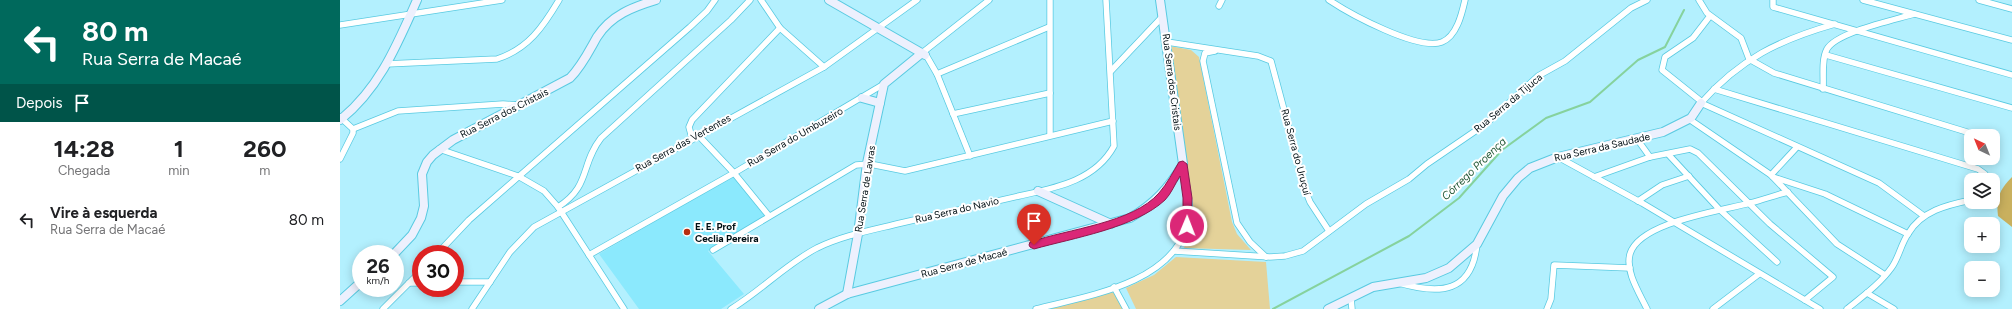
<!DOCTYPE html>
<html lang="pt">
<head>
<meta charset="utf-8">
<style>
  :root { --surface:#fff; --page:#f2f2f2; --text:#202124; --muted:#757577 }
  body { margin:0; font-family:Figtree,sans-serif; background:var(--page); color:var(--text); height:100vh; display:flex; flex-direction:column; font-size:15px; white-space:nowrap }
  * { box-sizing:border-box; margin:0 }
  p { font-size:13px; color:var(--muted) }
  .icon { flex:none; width:22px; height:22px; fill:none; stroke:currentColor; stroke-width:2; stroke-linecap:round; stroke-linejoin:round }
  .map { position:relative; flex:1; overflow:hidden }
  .side { display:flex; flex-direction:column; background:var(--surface); width:340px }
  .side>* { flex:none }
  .banner { background:#00695c; color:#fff; overflow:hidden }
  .needle { width:26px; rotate:317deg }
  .fabs { position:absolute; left:1624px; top:129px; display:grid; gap:8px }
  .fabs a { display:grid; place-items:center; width:36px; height:36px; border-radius:8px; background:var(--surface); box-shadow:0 2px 10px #0003; font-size:20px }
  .speed { position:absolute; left:12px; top:245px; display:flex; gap:8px; font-size:20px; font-weight:700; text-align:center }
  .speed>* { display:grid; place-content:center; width:52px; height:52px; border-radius:50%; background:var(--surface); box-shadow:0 2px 10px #0003; line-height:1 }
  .speed small { font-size:10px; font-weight:400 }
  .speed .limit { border:6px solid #d22; background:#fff; color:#111 }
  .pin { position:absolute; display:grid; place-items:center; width:34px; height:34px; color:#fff; margin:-41px -17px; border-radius:50% 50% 50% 0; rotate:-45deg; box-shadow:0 0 4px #0007 }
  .pin .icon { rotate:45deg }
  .me { position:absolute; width:44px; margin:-22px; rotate:1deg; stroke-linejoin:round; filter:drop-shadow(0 0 3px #0008) }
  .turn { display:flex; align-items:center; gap:14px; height:84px; padding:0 16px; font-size:18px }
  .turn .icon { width:52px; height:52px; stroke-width:2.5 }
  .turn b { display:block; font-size:28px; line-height:34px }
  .then { display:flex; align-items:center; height:38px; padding:0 16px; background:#0003; gap:8px; font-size:15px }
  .eta { display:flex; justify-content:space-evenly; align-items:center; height:68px; text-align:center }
  .eta b { font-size:24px; font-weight:700; line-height:28px }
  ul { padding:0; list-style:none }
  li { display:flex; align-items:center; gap:12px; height:60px; padding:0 16px }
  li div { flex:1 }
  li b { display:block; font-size:15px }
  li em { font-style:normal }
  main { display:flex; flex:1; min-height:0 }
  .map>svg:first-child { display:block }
  .built { fill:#8be9fd }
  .green { fill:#e4d299 }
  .forest { fill:#c9b05e }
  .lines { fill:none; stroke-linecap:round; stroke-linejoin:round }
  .stream { stroke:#86d29d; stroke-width:2 }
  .street-casing { stroke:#59cae1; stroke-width:7 }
  .secondary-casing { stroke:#59cae1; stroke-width:10 }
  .street { stroke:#fff; stroke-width:5.5 }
  .secondary { stroke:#edf0fd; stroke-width:8 }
  .route { fill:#db2777; stroke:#8e194d }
  .poi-dot { fill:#b82d0f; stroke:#fff; stroke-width:1.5 }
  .labels { text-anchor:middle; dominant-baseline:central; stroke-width:4; stroke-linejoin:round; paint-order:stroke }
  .street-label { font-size:10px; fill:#000f14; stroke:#fff }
  .poi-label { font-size:10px; font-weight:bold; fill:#000f14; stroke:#fff; text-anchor:start }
  .water-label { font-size:11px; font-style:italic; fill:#215735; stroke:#fff }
</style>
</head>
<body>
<main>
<section class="side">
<div class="banner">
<div class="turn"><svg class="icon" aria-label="left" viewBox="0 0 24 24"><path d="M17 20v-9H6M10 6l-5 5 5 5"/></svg><div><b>80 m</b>Rua Serra de Macaé</div></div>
<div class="then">Depois<svg class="icon" aria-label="arrive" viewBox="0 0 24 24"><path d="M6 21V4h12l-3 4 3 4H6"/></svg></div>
</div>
<div class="eta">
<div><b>14:28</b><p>Chegada</p></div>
<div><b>1</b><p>min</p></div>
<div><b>260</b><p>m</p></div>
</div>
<ul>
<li><svg class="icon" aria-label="left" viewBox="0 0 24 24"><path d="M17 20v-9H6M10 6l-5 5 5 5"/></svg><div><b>Vire à esquerda</b><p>Rua Serra de Macaé</p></div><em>80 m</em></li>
</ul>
</section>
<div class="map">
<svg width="1672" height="309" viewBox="0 0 1672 309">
  <rect width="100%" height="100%" fill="#b3f0fe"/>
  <path class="built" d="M393,176L427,214L368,251L404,294L381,309H299L259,254Z"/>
  <g class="green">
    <path d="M830,46L851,50L859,57L892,222L897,234L911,250L844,248L851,232L854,212Z"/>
    <path d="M836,257L926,262L930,309H796L786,288L814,275Z"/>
    <path d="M770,291L774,293L783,309H704Z"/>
  </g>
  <path class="forest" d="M1672,177V227L1658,216C1656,199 1659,190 1672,177Z"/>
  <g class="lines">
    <path class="stream" d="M933,309L1069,236L1119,198L1162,150L1206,118L1250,102L1298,60L1325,47L1344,10"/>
    <g class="street-casing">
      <g id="street">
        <path d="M421,0L440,28L484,67"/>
        <path d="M710,0V135"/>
        <path d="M989,0C1010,14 1078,51 1102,42C1117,36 1122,13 1125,0"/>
        <path d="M1359,0L1367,13L1401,38L1409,59L1434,73L1640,136"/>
        <path d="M1433,0V7L1672,75"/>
        <path d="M1523,0L1672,40"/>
        <path d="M1639,0L1672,9"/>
        <path d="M879,6L882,0"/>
        <path d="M1495,24C1439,40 1400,59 1361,103L1539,183L1584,216"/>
        <path d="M0,25L162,0"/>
        <path d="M827,42L918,56L931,61L966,192L970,202L989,231"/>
        <path d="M875,51L865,53L863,61L897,223L910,242L926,257"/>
        <path d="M582,53L649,0"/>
        <path d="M586,55L597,74L630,156"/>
        <path d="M1486,55L1672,108"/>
        <path d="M46,64L157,59C188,49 203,27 219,0"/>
        <path d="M771,71L823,16"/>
        <path d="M597,74L709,27"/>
        <path d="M1374,89L1638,169L1645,174L1646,180"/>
        <path d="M1483,89C1484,77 1481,60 1487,49C1497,32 1554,20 1574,14"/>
        <path d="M1362,102L1322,70L1325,57L1353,38L1370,16"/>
        <path d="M613,114L710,93"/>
        <path d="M0,117L13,129V133L0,159"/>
        <path d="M1349,119L1431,175L1497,244L1545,275"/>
        <path d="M13,129L58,111L163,104L178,105"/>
        <path d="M358,135L394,173L429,216"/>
        <path d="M352,138L349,127L352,120L440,28"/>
        <path d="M1297,139L1310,157"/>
        <path d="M99,149L178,176L204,191L218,207L284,309"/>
        <path d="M1328,154L1379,209L1437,262"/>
        <path d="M1218,157L1302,203L1480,309"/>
        <path d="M1431,175L1457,147"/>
        <path d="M1254,177L1310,157L1350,149L1358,153L1430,224L1493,277L1465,300"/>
        <path d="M1433,177L1485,194L1568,234"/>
        <path d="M1298,201L1322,185L1349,176"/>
        <path d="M218,207C251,186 240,165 261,138L391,20L410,0"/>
        <path d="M373,250L516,165L530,164L565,171L773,121"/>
        <path d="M834,251L930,257L945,256L963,251L1026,204L1069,179L1087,164L1147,123L1198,76L1225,61L1291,8L1307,0"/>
        <path d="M97,254L129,220L350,27L367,11L375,0"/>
        <path d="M249,255L394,173L544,84"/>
        <path d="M115,282H150"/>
        <path d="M69,283H81"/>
        <path d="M1059,283C1100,295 1132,293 1137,244"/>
        <path d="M774,287L786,309"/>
        <path d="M1527,293L1554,309"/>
        <path d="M1011,298L1012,309"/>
        <path d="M43,309L81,271"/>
        <path d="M132,309L170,252L194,227L484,67L577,0"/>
        <path d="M391,309C421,291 446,264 477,248C504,235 533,230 561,223C600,214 639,205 679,196C715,188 755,181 774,146L766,0"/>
        <path d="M696,309C747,296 830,284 847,226C853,207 846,184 843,165"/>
        <path d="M1207,309L1211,299L1214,265L1290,268"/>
        <path d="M1307,309C1300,294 1285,272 1290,254C1299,222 1381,211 1410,203C1423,200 1435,195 1448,192"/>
        <path d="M1373,309L1419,274"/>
        <path d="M1507,309C1523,296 1540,284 1552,267C1559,257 1561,244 1568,234C1581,211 1607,205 1631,200"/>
      </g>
    </g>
    <g class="secondary-casing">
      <g id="secondary">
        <path d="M489,0L585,55"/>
        <path d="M522,98L540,103"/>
        <path d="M0,120C39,89 57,45 77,0"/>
        <path d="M698,191L771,224"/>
        <path d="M54,254L72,235L81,218L84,206L82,174L87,162L93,155L113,140L230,78C242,66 249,51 257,37C271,15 293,7 316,0"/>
        <path d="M507,294L518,234L527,163L544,84L582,53"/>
        <path d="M0,301L21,282"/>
        <path d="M479,309L507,294L790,218C814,204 829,188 843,164L820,0"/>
        <path d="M988,309L1033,287L1086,278L1109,268L1137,244L1163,196L1178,178L1190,168L1218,157L1323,132L1351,118L1361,103"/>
      </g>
    </g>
    <use href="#street" class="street"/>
    <use href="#secondary" class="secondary"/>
  </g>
  <path class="route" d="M843,161L847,164L852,198L851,228L847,229L843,226V198L840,176C835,184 831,194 825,200C795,228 733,238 694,249L690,247L689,245L690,242C728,229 793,223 819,193C827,184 833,172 839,162Z"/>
  <circle class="poi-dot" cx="347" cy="232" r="4"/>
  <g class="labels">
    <g class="street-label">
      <text transform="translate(832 82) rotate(83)">Rua Serra dos Cristais</text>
      <text transform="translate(1168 103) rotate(-40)">Rua Serra da Tijuca</text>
      <text transform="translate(164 113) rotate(-27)">Rua Serra dos Cristais</text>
      <text transform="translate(455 137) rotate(-30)">Rua Serra do Umbuzeiro</text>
      <text transform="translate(343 143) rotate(-29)">Rua Serra das Vertentes</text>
      <text transform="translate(1262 147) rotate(-13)">Rua Serra da Saudade</text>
      <text transform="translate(956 152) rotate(75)">Rua Serra do Uruçuí</text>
      <text transform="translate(525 189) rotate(-81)">Rua Serra de Lavras</text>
      <text transform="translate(617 210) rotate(-13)">Rua Serra do Navio</text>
      <text transform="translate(624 263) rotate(-15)">Rua Serra de Macaé</text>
    </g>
    <g class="poi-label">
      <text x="355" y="226">E. E. Prof<tspan x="355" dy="12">Ceclia Pereira</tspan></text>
    </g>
    <g class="water-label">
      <text transform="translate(1134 169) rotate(-44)">Córrego Proença</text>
    </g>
  </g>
</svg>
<div class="fabs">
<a><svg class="needle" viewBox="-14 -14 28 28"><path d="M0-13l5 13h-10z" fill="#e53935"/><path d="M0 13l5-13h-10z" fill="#757577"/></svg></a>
<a><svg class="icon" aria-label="layers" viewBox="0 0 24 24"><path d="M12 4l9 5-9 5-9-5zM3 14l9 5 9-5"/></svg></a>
<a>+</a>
<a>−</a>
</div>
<div class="speed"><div>26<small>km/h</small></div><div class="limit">30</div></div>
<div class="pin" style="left:694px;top:245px;background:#d93025"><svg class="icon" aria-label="arrive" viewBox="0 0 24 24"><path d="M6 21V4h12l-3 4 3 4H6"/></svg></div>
<svg class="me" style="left:847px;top:226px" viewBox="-20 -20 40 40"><circle r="17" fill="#db2777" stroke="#fff" stroke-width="3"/><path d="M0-11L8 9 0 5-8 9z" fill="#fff"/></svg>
</div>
</main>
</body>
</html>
